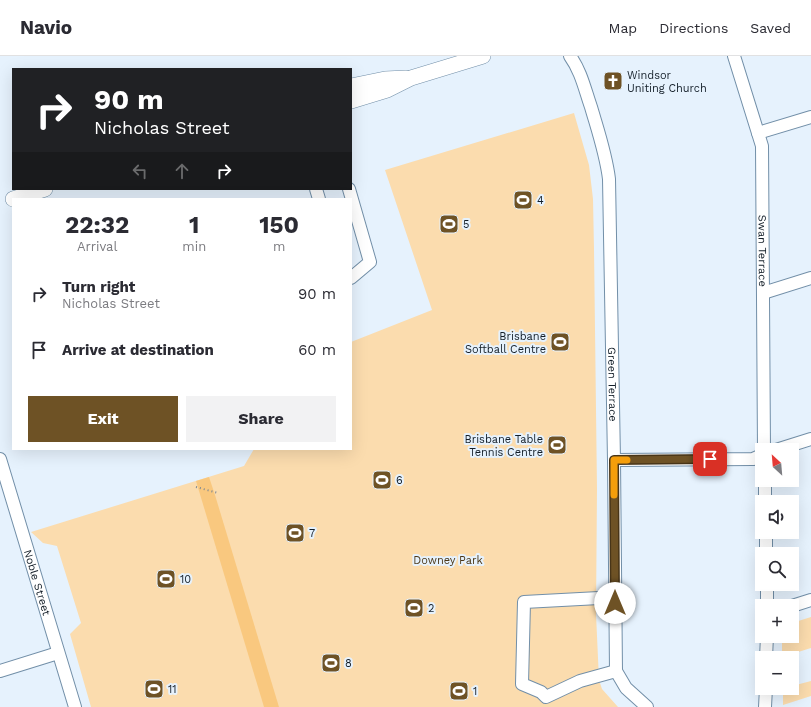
<!DOCTYPE html>
<html lang="en">
<head>
<meta charset="utf-8">
<style>
  :root { --surface:#fff; --page:#f2f2f3; --text:#2b2b33; --muted:#7c7c81; --line:#e1e1e2; --accent:#6e5225 }
  body { margin:0; font-family:"Work Sans",sans-serif; background:var(--page); color:var(--text); height:100vh; display:flex; flex-direction:column; font-size:15px; white-space:nowrap }
  * { box-sizing:border-box; margin:0 }
  p { font-size:13px; color:var(--muted) }
  .icon { flex:none; width:22px; height:22px; fill:none; stroke:currentColor; stroke-width:2; stroke-linecap:round; stroke-linejoin:round }
  .map { position:relative; flex:1; overflow:hidden }
  .details { position:absolute; left:12px; top:142px; width:340px; height:252px; display:flex; flex-direction:column; background:var(--surface); border-radius:0px; box-shadow:0 4px 16px #0002 }
  .details>* { flex:none }
  .guide { position:absolute; left:12px; top:12px; width:340px; height:122px; border-radius:0px; box-shadow:0 4px 16px #0002; background:#202124; color:#fff; overflow:hidden }
  .needle { width:26px; rotate:334deg }
  .fabs { position:absolute; left:755px; top:387px; display:grid; gap:8px }
  .fabs a { display:grid; place-items:center; width:44px; height:44px; border-radius:0px; background:var(--surface); box-shadow:0 4px 16px #0002; font-size:20px }
  .pin { position:absolute; display:grid; place-items:center; width:34px; height:34px; color:#fff; margin:-17px; border-radius:8px; box-shadow:0 2px 6px #0006 }
  .me { position:absolute; width:44px; margin:-22px; rotate:0deg; stroke-linejoin:round; filter:drop-shadow(0 0 3px #0008) }
  .turn { display:flex; align-items:center; gap:14px; height:84px; padding:0 16px; font-size:18px }
  .turn .icon { width:52px; height:52px; stroke-width:2.5 }
  .turn b { display:block; font-size:28px; line-height:34px }
  .lanes { display:flex; align-items:center; height:38px; padding:0 16px; background:#0003; justify-content:center; gap:20px; direction:ltr }
  .lanes .off { opacity:.35 }
  .eta { display:flex; justify-content:space-evenly; align-items:center; height:68px; text-align:center }
  .eta b { font-size:24px; font-weight:700; line-height:28px }
  .cta { display:flex; gap:8px; margin-top:auto; padding:8px 16px }
  .cta a { flex:1; height:46px; border-radius:0px; background:var(--accent); color:#fff; font-size:16px; font-weight:700; line-height:46px; text-align:center }
  .cta a+a { background:var(--page); color:var(--text) }
  ul { padding:0; list-style:none }
  li { display:flex; align-items:center; gap:12px; height:56px; padding:0 16px }
  li div { flex:1 }
  li b { display:block; font-size:15px }
  li em { font-style:normal }
  header { display:flex; align-items:center; gap:24px; box-sizing:border-box; height:56px; padding:0 20px; background:var(--surface); border-bottom:1px solid var(--line) }
  header strong { font-size:19px }
  nav { display:flex; gap:22px; margin-inline-start:auto; font-size:14px }
  .map>svg:first-child { display:block }
  .green { fill:#fbdcae }
  .water { fill:#f9c87f }
  .lines { fill:none; stroke-linecap:round; stroke-linejoin:round }
  .minor-casing { stroke:#728fa8; stroke-width:14 }
  .major-casing { stroke:#728fa8; stroke-width:16 }
  .path { stroke:#7c8792; stroke-width:2; stroke-dasharray:1 3; stroke-linecap:butt }
  .minor { stroke:#fff; stroke-width:12 }
  .major { stroke:#fff; stroke-width:15 }
  .route-casing { stroke:#483518; stroke-width:10 }
  .route { stroke:#6e5225; stroke-width:7 }
  .slow { stroke:#f59e0b; stroke-width:7 }
  .labels { text-anchor:middle; dominant-baseline:central; stroke-width:4; stroke-linejoin:round; paint-order:stroke }
  .poi-label { font-size:11px; fill:#131e28; stroke:#e6f2fd; text-anchor:start }
  .street-label { font-size:11px; fill:#131e28; stroke:#e6f2fd }
  .park-label { font-size:11px; fill:#4c3818; stroke:#e6f2fd }
</style>
</head>
<body>
<header>
<strong>Navio</strong>
<nav><a>Map</a><a>Directions</a><a>Saved</a></nav>
</header>
<div class="map">
<svg width="811" height="651" viewBox="0 0 811 651">
  <rect width="100%" height="100%" fill="#e6f2fd"/>
  <g class="green">
    <path d="M574,57L589,109L593,143L594,193L597,433L596,558L599,624L602,633L618,651H91L70,578L81,567L57,490L43,487L31,476L244,410L254,393H351V286L432,254L385,114Z"/>
    <path d="M811,561V592L782,601V580H792V567Z"/>
    <path d="M811,625V640L783,649V633L792,632V630Z"/>
  </g>
  <path class="water" d="M209,421L215,439L279,651H264L196,425Z"/>
  <g class="lines">
    <g class="minor-casing">
      <g id="minor">
        <path id="s1" d="M570,0C581,15 585,34 591,51C598,75 606,98 609,123L614,404L616,615L626,632L647,651"/>
        <path id="s2" d="M734,0L762,90L764,394"/>
        <path d="M758,77L811,61"/>
        <path d="M316,133L319,143"/>
        <path d="M349,133L370,206L351,222"/>
        <path d="M763,237L811,222"/>
        <path d="M776,394L811,383"/>
        <path id="s3" d="M0,403L75,651"/>
        <path d="M614,404L753,403L762,399"/>
        <path d="M765,424V446"/>
        <path d="M766,476V498"/>
        <path d="M767,528V550"/>
        <path d="M615,547L599,542L524,546L522,628L541,636L546,641L580,625L616,615"/>
        <path d="M792,550L811,544"/>
        <path d="M766,602L767,580"/>
        <path d="M0,615L58,597"/>
        <path d="M765,651L766,632"/>
      </g>
    </g>
    <g class="major-casing">
      <g id="major">
        <path d="M351,30L385,23L406,22"/>
        <path d="M351,45L387,34L411,22L483,0"/>
        <path d="M13,143L45,133"/>
      </g>
    </g>
    <path class="path" d="M196,431L218,437"/>
    <use href="#minor" class="minor"/>
    <use href="#major" class="major"/>
  </g>
  <g class="lines">
    <g class="route-casing">
      <path id="route" d="M615,547L614,404L710,403"/>
    </g>
    <use href="#route" class="route"/>
    <path class="slow" d="M614,439V404H627"/>
  </g>
  <defs>
    <g id="church-square" transform="scale(1)"><rect x="-9" y="-9" width="18" height="18" rx="4" fill="#6e5225" stroke="#e6f2fd"/><path d="M-1.2-6h2.4v3.5h3.3v2.4h-3.3V6h-2.4V-.1h-3.3v-2.4h3.3Z" fill="#fff"/></g>
    <g id="stadium-square" transform="scale(1)"><rect x="-9" y="-9" width="18" height="18" rx="4" fill="#6e5225" stroke="#e6f2fd"/><path d="M0-5a6.5 5 0 1 0 0 10a6.5 5 0 1 0 0-10ZM-3.5-1.8h7v3.6h-7Z" fill="#fff"/></g>
  </defs>
  <g fill-rule="evenodd">
    <use href="#church-square" x="613" y="25"/>
    <use href="#stadium-square" x="523" y="144"/>
    <use href="#stadium-square" x="449" y="168"/>
    <use href="#stadium-square" x="560" y="286"/>
    <use href="#stadium-square" x="557" y="389"/>
    <use href="#stadium-square" x="382" y="424"/>
    <use href="#stadium-square" x="295" y="477"/>
    <use href="#stadium-square" x="166" y="523"/>
    <use href="#stadium-square" x="414" y="552"/>
    <use href="#stadium-square" x="331" y="607"/>
    <use href="#stadium-square" x="154" y="633"/>
    <use href="#stadium-square" x="459" y="635"/>
  </g>
  <g class="labels">
    <g class="poi-label">
      <text x="627" y="19">Windsor<tspan x="627" dy="13">Uniting Church</tspan></text>
      <text x="537" y="144">4</text>
      <text x="463" y="168">5</text>
      <text x="546" y="280" text-anchor="end">Brisbane<tspan x="546" dy="13">Softball Centre</tspan></text>
      <text x="543" y="383" text-anchor="end">Brisbane Table<tspan x="543" dy="13">Tennis Centre</tspan></text>
      <text x="396" y="424">6</text>
      <text x="309" y="477">7</text>
      <text x="180" y="523">10</text>
      <text x="428" y="552">2</text>
      <text x="345" y="607">8</text>
      <text x="168" y="633">11</text>
      <text x="473" y="635">1</text>
    </g>
    <g class="street-label">
      <text stroke="none"><textPath href="#s2" startOffset="199">Swan Terrace</textPath></text>
      <text stroke="none"><textPath href="#s1" startOffset="335">Green Terrace</textPath></text>
      <text stroke="none"><textPath href="#s3" startOffset="129">Noble Street</textPath></text>
    </g>
    <g class="park-label">
      <text x="448" y="504">Downey Park</text>
    </g>
  </g>
</svg>
<div class="fabs">
<a><svg class="needle" viewBox="-14 -14 28 28"><path d="M0-13l5 13h-10z" fill="#e53935"/><path d="M0 13l5-13h-10z" fill="#7c7c81"/></svg></a>
<a><svg class="icon" aria-label="sound" viewBox="0 0 24 24"><path d="M4 9h4l5-4v14l-5-4H4zM17 9q2 3 0 6"/></svg></a>
<a><svg class="icon" aria-label="search" viewBox="0 0 24 24"><circle cx="10" cy="10" r="6"/><path d="M15 15l6 6"/></svg></a>
<a>+</a>
<a>−</a>
</div>
<div class="pin" style="left:710px;top:403px;background:#d93025"><svg class="icon" aria-label="arrive" viewBox="0 0 24 24"><path d="M6 21V4h12l-3 4 3 4H6"/></svg></div>
<svg class="me" style="left:615px;top:547px" viewBox="-20 -20 40 40"><circle r="19" fill="#fff"/><path d="M0-13L10 11 0 6-10 11z" fill="#6e5225"/></svg>
<div class="guide">
<div class="turn"><svg class="icon" aria-label="right" viewBox="0 0 24 24"><path d="M7 20v-9h11M14 6l5 5-5 5"/></svg><div><b>90 m</b>Nicholas Street</div></div>
<div class="lanes"><svg class="icon off" aria-label="left" viewBox="0 0 24 24"><path d="M17 20v-9H6M10 6l-5 5 5 5"/></svg><svg class="icon off" aria-label="ahead" viewBox="0 0 24 24"><path d="M12 20V5M6 11l6-6 6 6"/></svg><svg class="icon" aria-label="right" viewBox="0 0 24 24"><path d="M7 20v-9h11M14 6l5 5-5 5"/></svg></div>
</div>
<section class="details">
<div class="eta">
<div><b>22:32</b><p>Arrival</p></div>
<div><b>1</b><p>min</p></div>
<div><b>150</b><p>m</p></div>
</div>
<ul>
<li><svg class="icon" aria-label="right" viewBox="0 0 24 24"><path d="M7 20v-9h11M14 6l5 5-5 5"/></svg><div><b>Turn right</b><p>Nicholas Street</p></div><em>90 m</em></li>
<li><svg class="icon" aria-label="arrive" viewBox="0 0 24 24"><path d="M6 21V4h12l-3 4 3 4H6"/></svg><div><b>Arrive at destination</b></div><em>60 m</em></li>
</ul>
<div class="cta"><a>Exit</a><a>Share</a></div>
</section>
</div>
</body>
</html>
